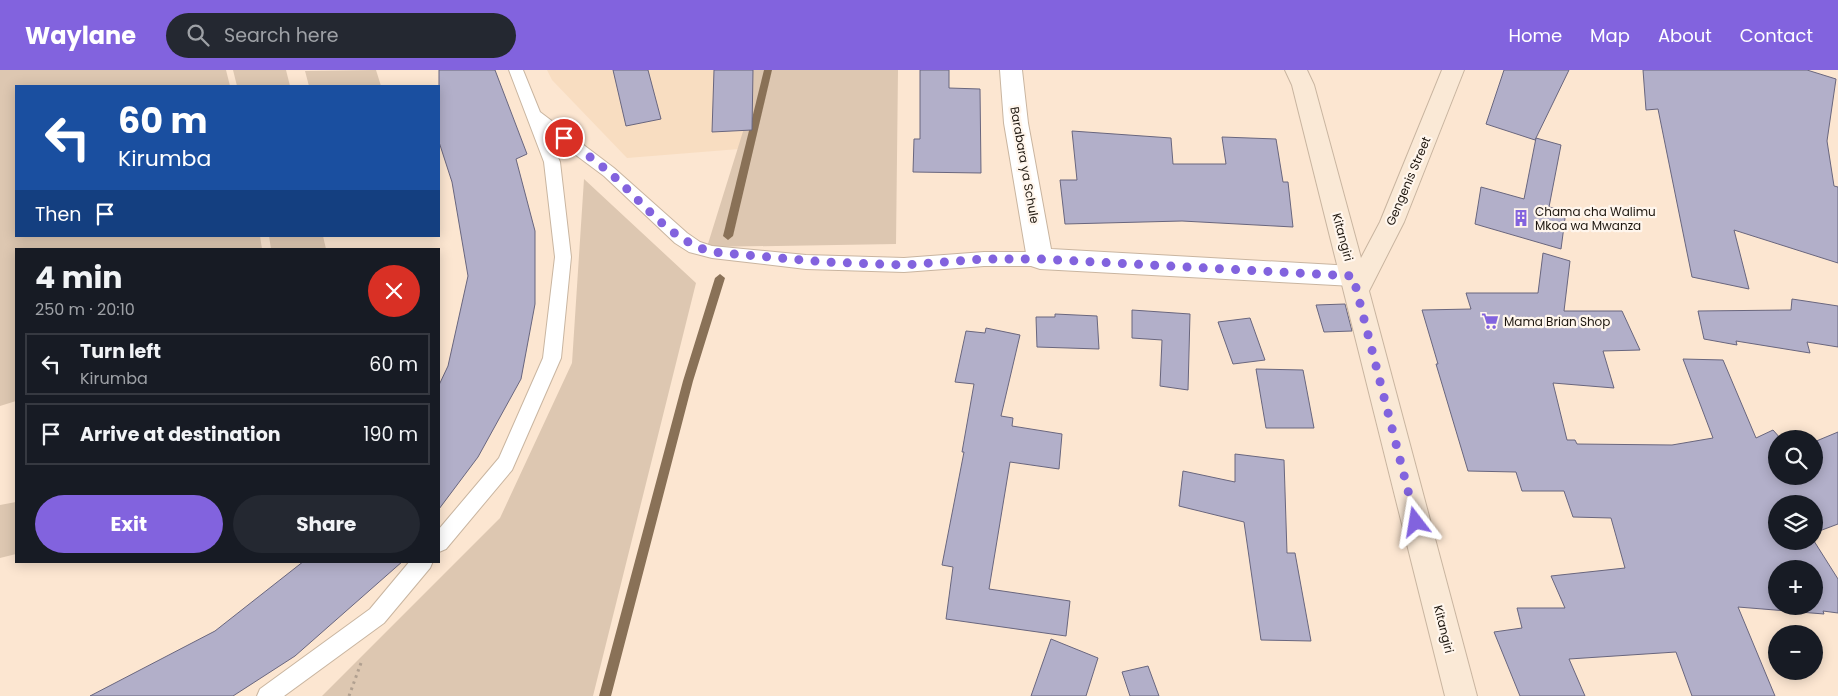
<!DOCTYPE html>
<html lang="en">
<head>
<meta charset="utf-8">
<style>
  :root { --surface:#171b24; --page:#242831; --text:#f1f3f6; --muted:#9ea1a6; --line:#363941; --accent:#8263de }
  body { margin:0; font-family:Poppins,sans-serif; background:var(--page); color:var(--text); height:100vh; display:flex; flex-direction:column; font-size:19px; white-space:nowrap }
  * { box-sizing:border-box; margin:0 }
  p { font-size:16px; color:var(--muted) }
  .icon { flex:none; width:28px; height:28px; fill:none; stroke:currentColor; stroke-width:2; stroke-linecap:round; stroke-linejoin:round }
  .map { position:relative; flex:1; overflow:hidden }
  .drawer { position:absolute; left:15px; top:178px; width:425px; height:315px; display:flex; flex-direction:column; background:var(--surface); border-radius:0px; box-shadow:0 2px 12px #0003 }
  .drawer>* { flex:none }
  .hud { position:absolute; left:15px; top:15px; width:425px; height:152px; border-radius:0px; box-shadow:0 2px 12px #0003; background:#1a4fa0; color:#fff; overflow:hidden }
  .fabs { position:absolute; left:1768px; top:360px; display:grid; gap:10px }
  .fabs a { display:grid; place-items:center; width:55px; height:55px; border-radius:50%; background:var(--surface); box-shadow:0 2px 12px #0003; font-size:25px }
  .pin { position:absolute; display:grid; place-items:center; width:42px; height:42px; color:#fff; margin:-21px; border:2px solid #fff; border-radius:50%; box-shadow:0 1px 5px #0007 }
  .me { position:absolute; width:55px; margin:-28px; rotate:346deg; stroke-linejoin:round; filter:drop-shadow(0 0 4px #0008) }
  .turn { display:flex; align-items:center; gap:18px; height:105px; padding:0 20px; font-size:22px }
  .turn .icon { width:65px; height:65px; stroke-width:2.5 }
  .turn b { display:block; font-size:35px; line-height:42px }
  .then { display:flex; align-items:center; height:48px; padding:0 20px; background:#0003; gap:10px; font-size:19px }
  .round { display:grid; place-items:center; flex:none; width:52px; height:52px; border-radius:26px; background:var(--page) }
  .overview { display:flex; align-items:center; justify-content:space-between; height:85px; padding:0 20px }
  h1 { font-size:30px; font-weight:700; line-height:38px }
  .action { display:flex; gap:10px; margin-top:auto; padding:10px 20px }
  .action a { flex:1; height:58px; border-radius:30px; background:var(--accent); color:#fff; font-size:20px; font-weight:700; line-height:58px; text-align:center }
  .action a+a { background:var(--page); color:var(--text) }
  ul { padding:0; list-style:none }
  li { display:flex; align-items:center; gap:15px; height:62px; margin:0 10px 8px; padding:0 10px; border:2px solid var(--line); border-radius:0px }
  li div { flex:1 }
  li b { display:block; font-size:19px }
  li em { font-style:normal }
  header { display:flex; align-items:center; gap:30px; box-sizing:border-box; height:70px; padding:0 25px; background:var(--accent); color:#fff }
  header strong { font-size:24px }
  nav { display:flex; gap:28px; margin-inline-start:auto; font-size:18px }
  .search { width:350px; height:45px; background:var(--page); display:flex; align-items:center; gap:12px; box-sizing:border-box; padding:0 18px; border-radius:28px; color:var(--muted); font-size:19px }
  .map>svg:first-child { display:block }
  .built { fill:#f8ddc1 }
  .green { fill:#ddc7b1 }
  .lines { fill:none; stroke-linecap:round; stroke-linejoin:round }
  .stream { fill:#897157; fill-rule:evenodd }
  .building { fill:#b2afc9; stroke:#69667e; fill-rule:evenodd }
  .lane-casing { stroke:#c9b5a0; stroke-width:2 }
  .street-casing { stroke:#c9b5a0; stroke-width:2 }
  .secondary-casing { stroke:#c9b5a0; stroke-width:2 }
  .path { stroke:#b1a090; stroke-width:3; stroke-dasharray:2.5 4; stroke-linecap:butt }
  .lane { fill:#fff; fill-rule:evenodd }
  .street { fill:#fff; fill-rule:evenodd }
  .secondary { fill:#fae9d6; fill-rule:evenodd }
  .route { stroke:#8263de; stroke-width:9; stroke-dasharray:0 16.2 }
  .labels { text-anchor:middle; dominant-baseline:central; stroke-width:4.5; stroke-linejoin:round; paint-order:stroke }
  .street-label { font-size:12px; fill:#1e170f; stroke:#fff6ed }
  .poi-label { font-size:12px; fill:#1e170f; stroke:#fff6ed; text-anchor:start }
</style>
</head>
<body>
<header>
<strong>Waylane</strong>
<div class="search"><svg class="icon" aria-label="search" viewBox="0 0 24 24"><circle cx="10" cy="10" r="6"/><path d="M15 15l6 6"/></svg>Search here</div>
<nav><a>Home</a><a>Map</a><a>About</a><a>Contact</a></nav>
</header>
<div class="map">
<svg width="1838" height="626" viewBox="0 0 1838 626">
  <rect width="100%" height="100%" fill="#fce6d1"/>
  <path class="built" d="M547,0H781L775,76L627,88L552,10Z"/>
  <g class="green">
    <path d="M0,0H226L230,16H16V166H260L262,179H16V331L0,336Z"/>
    <path d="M233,0H286L290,16H237Z"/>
    <path d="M376,0L381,16H309L305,1Z"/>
    <path d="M751,0H898L896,174L707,177L750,39Z"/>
    <path d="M584,109L696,213L593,626H322L500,448L572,293Z"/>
    <path d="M269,166H323L326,179H271Z"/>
    <path d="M16,432V484L0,488V435Z"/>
  </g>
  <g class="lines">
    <g class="stream">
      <path d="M764,0H772L733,166L728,170L723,166Z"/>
      <path d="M720,204L725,208L693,311L611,626H599L683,311L715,208Z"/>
    </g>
  </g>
  <g class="building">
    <path d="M439,0H495L527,84L516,89L535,161V234L521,309L478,387L439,439V315L448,296L468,206L452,112L439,72Z"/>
    <path d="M613,0H648L661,49L626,56Z"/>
    <path d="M714,0H753L752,60L712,62Z"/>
    <path d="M920,0H949V18L980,19L981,103L913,102L914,69H920Z"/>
    <path d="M1504,0H1569L1535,70L1486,54Z"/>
    <path d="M1643,0H1807L1836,9L1827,71L1834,116L1838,117V193L1734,160L1749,219L1692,207L1658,39L1646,40Z"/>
    <path d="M1072,61L1171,68L1173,94H1226L1222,67L1276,69L1283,112H1288L1293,157L1182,151L1065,154L1060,110H1077Z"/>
    <path d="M1536,68L1561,75L1549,137L1566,141L1561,179L1475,154L1481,117L1524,129Z"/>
    <path d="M1543,183L1570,191L1564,241H1622L1640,280L1603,281L1614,318L1553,313L1567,370H1575L1577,374L1672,375L1713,368L1683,289L1723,290L1756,368L1773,360L1781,369H1776V406H1814V372L1838,362V454L1814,463V434H1776V471H1814L1838,509V543L1823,541L1824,544L1738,537L1775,626H1692L1676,582L1569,589L1585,626H1520L1494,562L1522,558L1517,538H1565L1551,506L1625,498L1611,448L1573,447L1564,421H1522L1516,402L1468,401L1436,294H1438L1422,240L1471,239L1466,223H1538ZM1776,499H1814V536H1776Z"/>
    <path d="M1792,229L1838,236V277L1807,272L1810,283L1736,271L1737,275L1704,269L1698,241L1791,240Z"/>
    <path d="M1345,234L1352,261L1324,262L1316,235Z"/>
    <path d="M1132,240L1190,244L1188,320L1160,316L1162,270L1132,268Z"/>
    <path d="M1055,244L1097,246L1099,279L1037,277L1036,247H1055Z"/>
    <path d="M1250,248L1265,290L1233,294L1218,252Z"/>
    <path d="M986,258L1020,265L1001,346L1013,348L1012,356L1062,364L1059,399L1010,392L989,519L1070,531L1066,566L946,549L953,497L942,495L964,382H962L974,314L955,312L966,261L985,263Z"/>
    <path d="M1256,299L1303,300L1314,358H1266Z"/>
    <path d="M1235,384L1284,390L1287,483H1295L1311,571L1261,570L1244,452L1179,436L1183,401L1235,412Z"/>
    <path d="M304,491H403L295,586L233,626H90L215,561Z"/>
    <path d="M1051,569L1098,588L1086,626H1031Z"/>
    <path d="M1148,596L1159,626H1130L1122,602Z"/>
  </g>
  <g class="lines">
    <g class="lane-casing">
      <g id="lane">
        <path d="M509,0H523L540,42L614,98L687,163L700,172L712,176L806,185L904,188L984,182H1040L1046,184L1048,189L1046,194L1040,196H984L904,202L806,199L712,188L689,182L675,173L604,106L549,65L560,92L571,187L561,288L512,400L446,479L439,482V459L499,388L543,288L555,187L544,92Z"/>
        <path d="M410,491H433L430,498L384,553L284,626H257L260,619L370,539Z"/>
      </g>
    </g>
    <g class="street-casing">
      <path id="street" d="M1000,0H1022L1028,53L1051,179L1353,196L1362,199L1366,206L1362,213L1353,216L1040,199L1031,196L1027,189L1004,53Z"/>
    </g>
    <g class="secondary-casing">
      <path id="secondary" d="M1285,0H1307L1314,15L1361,188L1380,152L1442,0H1464L1404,152L1369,221L1477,626H1445L1292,15Z"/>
    </g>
    <path class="path" d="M349,626L361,593"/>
    <use href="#lane" class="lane"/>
    <use href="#street" class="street"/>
    <use href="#secondary" class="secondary"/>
  </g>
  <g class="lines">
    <path class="route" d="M564,68C579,79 595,90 610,103C642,131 669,170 712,182L825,192L904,195L984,189H1040L1353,206L1416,452"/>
  </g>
  <defs>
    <g id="building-bare" transform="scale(1.35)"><path d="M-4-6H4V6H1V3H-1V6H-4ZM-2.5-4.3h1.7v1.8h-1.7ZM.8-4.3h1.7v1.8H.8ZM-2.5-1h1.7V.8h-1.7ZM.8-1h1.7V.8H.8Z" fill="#8263de" stroke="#fff6ed" stroke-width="2.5" paint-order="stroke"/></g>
    <g id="supermarket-bare" transform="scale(1.35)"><path d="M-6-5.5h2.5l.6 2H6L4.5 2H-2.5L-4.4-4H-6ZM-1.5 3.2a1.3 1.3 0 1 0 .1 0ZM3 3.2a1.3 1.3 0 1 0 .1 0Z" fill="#8263de" stroke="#fff6ed" stroke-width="2.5" paint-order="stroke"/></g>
  </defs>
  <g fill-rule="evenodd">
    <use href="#building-bare" x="1521" y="148"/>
    <use href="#supermarket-bare" x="1490" y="251"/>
  </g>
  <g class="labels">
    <g class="street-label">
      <text transform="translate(1025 95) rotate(80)">Barabara ya Schule</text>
      <text transform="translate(1408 111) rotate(-67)">Gengenis Street</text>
      <text transform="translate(1343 167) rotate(75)">Kitangiri</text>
      <text transform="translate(1444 559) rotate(76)">Kitangiri</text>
    </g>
    <g class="poi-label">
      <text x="1535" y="141">Chama cha Walimu<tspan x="1535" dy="14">Mkoa wa Mwanza</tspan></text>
      <text x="1504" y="251">Mama Brian Shop</text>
    </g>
  </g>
</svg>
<div class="fabs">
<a><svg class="icon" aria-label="search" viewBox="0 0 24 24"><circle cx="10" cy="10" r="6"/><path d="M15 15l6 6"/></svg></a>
<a><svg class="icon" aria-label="layers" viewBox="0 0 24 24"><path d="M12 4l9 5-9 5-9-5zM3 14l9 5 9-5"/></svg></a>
<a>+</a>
<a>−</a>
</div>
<div class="pin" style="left:564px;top:68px;background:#d93025"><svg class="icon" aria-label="arrive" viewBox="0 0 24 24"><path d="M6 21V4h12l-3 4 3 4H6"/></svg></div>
<svg class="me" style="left:1416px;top:452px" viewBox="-20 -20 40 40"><path d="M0-17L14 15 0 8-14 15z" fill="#8263de" stroke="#fff" stroke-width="4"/></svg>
<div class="hud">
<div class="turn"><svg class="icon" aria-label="left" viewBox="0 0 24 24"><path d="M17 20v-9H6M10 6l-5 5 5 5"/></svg><div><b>60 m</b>Kirumba</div></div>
<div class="then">Then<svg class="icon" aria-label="arrive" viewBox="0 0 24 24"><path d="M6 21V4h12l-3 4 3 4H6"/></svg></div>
</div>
<section class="drawer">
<div class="overview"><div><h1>4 min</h1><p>250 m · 20:10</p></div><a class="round" style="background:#d93025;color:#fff"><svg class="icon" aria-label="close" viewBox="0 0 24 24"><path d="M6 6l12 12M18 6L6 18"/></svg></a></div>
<ul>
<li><svg class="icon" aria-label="left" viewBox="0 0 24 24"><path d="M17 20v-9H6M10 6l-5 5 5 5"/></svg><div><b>Turn left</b><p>Kirumba</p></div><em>60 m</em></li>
<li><svg class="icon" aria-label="arrive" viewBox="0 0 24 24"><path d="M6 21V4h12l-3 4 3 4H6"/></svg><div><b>Arrive at destination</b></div><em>190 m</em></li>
</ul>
<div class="action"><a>Exit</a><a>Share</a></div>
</section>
</div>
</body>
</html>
